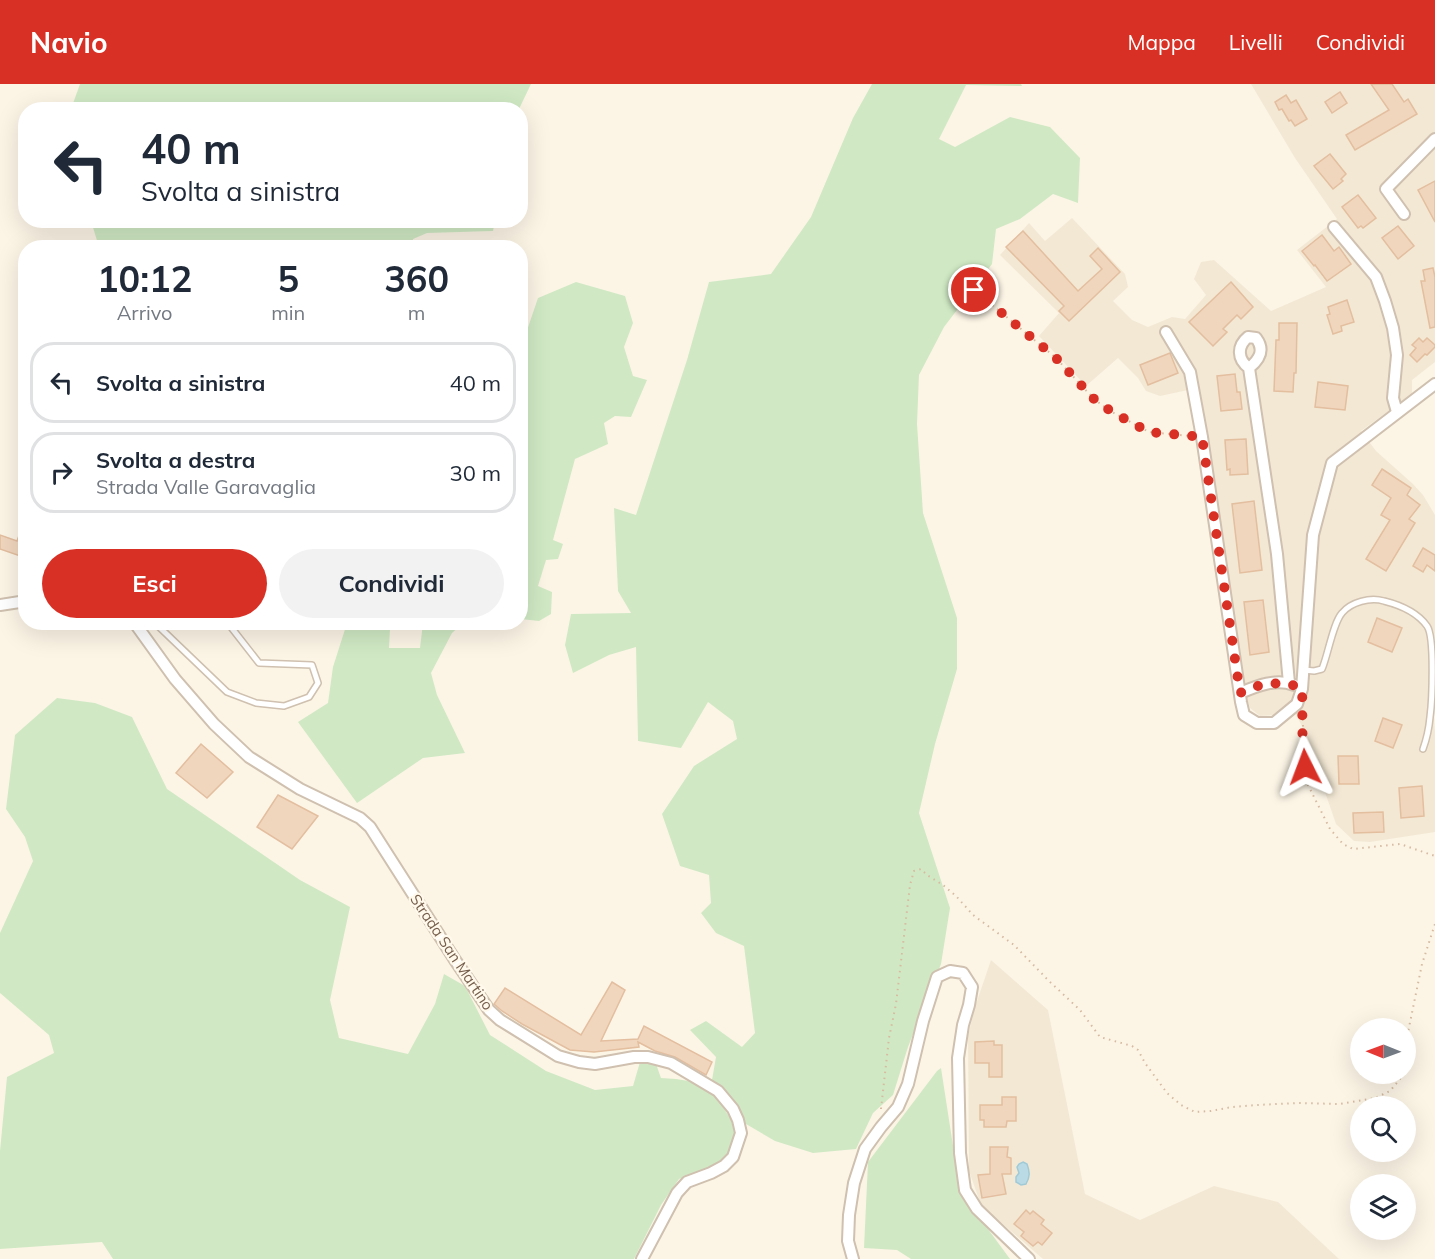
<!DOCTYPE html>
<html lang="it">
<head>
<meta charset="utf-8">
<style>
  :root { --surface:#fff; --page:#f2f2f3; --text:#1f2937; --muted:#747a83; --line:#e0e1e3; --accent:#d93025 }
  body { margin:0; font-family:Mulish,sans-serif; background:var(--page); color:var(--text); height:100vh; display:flex; flex-direction:column; font-size:22px; white-space:nowrap }
  * { box-sizing:border-box; margin:0 }
  p { font-size:20px; color:var(--muted) }
  .icon { flex:none; width:33px; height:33px; fill:none; stroke:currentColor; stroke-width:2; stroke-linecap:round; stroke-linejoin:round }
  .map { position:relative; flex:1; overflow:hidden }
  .side { position:absolute; left:18px; top:156px; width:510px; height:390px; display:flex; flex-direction:column; background:var(--surface); border-radius:24px; box-shadow:0 6px 24px #0002 }
  .side>* { flex:none }
  .top-card { position:absolute; left:18px; top:18px; width:510px; height:126px; border-radius:24px; box-shadow:0 6px 24px #0002; background:#fff; color:var(--text); overflow:hidden }
  .needle { width:39px; rotate:271deg }
  .fabs { position:absolute; left:1350px; top:934px; display:grid; gap:12px }
  .fabs a { display:grid; place-items:center; width:66px; height:66px; border-radius:50%; background:var(--surface); box-shadow:0 6px 24px #0002; font-size:30px }
  .pin { position:absolute; display:grid; place-items:center; width:51px; height:51px; color:#fff; margin:-26px; border:3px solid #fff; border-radius:50%; box-shadow:0 2px 6px #0007 }
  .me { position:absolute; width:66px; margin:-33px; rotate:357deg; stroke-linejoin:round; filter:drop-shadow(0 0 4px #0008) }
  .turn { display:flex; align-items:center; gap:21px; height:126px; padding:0 24px; font-size:27px }
  .turn .icon { width:78px; height:78px; stroke-width:2.5 }
  .turn b { display:block; font-size:42px; line-height:51px }
  .eta { display:flex; justify-content:space-evenly; align-items:center; height:102px; text-align:center }
  .eta b { font-size:36px; font-weight:700; line-height:42px }
  .button { display:flex; gap:12px; margin-top:auto; padding:12px 24px }
  .button a { flex:1; height:69px; border-radius:36px; background:var(--accent); color:#fff; font-size:24px; font-weight:700; line-height:69px; text-align:center }
  .button a+a { background:var(--page); color:var(--text) }
  ul { padding:0; list-style:none }
  li { display:flex; align-items:center; gap:18px; height:81px; margin:0 12px 9px; padding:0 12px; border:3px solid var(--line); border-radius:24px }
  li div { flex:1 }
  li b { display:block; font-size:22px }
  li em { font-style:normal }
  header { display:flex; align-items:center; gap:36px; box-sizing:border-box; height:84px; padding:0 30px; background:var(--accent); color:#fff }
  header strong { font-size:28px }
  nav { display:flex; gap:33px; margin-inline-start:auto; font-size:21px }
  .map>svg:first-child { display:block }
  .residential { fill:#f3e8d4 }
  .green { fill:#d0e9c4 }
  .water { fill:#badbe5; stroke:#a1cad7; stroke-width:1.5 }
  .building { fill:#f1d6be; stroke:#e3be9f; stroke-width:1.5 }
  .lines { fill:none; stroke-linecap:round; stroke-linejoin:round }
  .service-casing { stroke:#cfc0af; stroke-width:8 }
  .minor-casing { stroke:#cfc0af; stroke-width:14 }
  .path { stroke:#d6baa1; stroke-width:2; stroke-dasharray:1.5 4.5; stroke-linecap:butt }
  .service { stroke:#fff; stroke-width:5 }
  .minor { stroke:#fff; stroke-width:10 }
  .route { stroke:#d93025; stroke-width:10; stroke-dasharray:0 18 }
  .labels { text-anchor:middle; dominant-baseline:central; stroke-width:4.5; stroke-linejoin:round; paint-order:stroke }
  .street-label { font-size:15px; fill:#755d4b; stroke:#fff9ec }
</style>
</head>
<body>
<header>
<strong>Navio</strong>
<nav><a>Mappa</a><a>Livelli</a><a>Condividi</a></nav>
</header>
<div class="map">
<svg width="1435" height="1175" viewBox="0 0 1435 1175">
  <rect width="100%" height="100%" fill="#fcf5e6"/>
  <g class="residential">
    <path d="M1251,0H1435V278L1412,296V310L1361,347L1376,367L1413,400L1423,411L1435,431V611L1434,633L1435,648V748L1370,758L1354,757L1336,740L1325,708L1314,667L1291,620L1278,631L1260,632L1250,624L1241,597L1188,306L1160,312L1146,307L1138,294L1118,274L1086,302L1039,252L1059,229L1000,171L1029,139L1045,157L1072,134L1125,190L1128,203L1113,217L1132,236L1148,243L1172,233L1185,235L1206,211L1194,195L1201,178L1214,176L1271,227L1326,203L1297,166L1337,135L1295,74Z"/>
    <path d="M991,876L1048,926L1085,1110L1140,1136L1214,1102L1278,1118L1339,1175H1043L981,1121L969,1087L968,952L975,923Z"/>
  </g>
  <g class="green">
    <path d="M80,0H531L519,25H71Z"/>
    <path d="M872,0H1021L1022,2L966,1L939,55L955,63L1010,33L1050,43L1080,74L1078,119L1053,110L1020,135L996,145L992,180L944,243L919,291L917,340L923,429L957,534V585L935,660L919,729L950,824L941,880L908,963L893,1011L873,1029L856,1065L813,1069L775,1057L746,1040L726,1010L712,996L716,973L690,946L706,937L742,963L755,949L744,862L716,849L701,829L711,819L709,791L680,782L662,730L694,682L737,655L733,637L708,618L681,664L638,657L636,563L609,571L573,589L565,561L571,530L631,529L618,507L614,424L636,431L687,276L709,198L771,190L811,133L853,34Z"/>
    <path d="M91,137V136L495,137L493,147L427,149L413,155V164L99,163Z"/>
    <path d="M576,198L625,212L633,239L624,263L633,292L647,296L631,333L615,332L604,339L608,360L575,375L553,456L563,460L558,475L546,476L538,502L552,508L551,530L539,537L521,535V264L538,214Z"/>
    <path d="M347,539H396L390,545L389,564H420L423,539H463L452,549L431,589L437,611L465,669L423,674L357,719L298,638L328,619L333,583Z"/>
    <path d="M57,614L95,619L132,633L167,705L300,796L350,823L330,916L339,954L408,970L435,920L444,890L465,902L490,951L546,987L595,1006L633,1002L640,978L656,980L661,994L676,995L695,998L717,1013L736,1044L727,1072L714,1082L679,1095L661,1121L634,1175H113L102,1158L0,1165V1067L7,993L54,969L49,951L0,909V849L33,777L25,753L6,725L15,651Z"/>
    <path d="M941,984L960,1107L1010,1175H911L897,1166L864,1164L868,1078L937,987Z"/>
  </g>
  <path class="water" d="M1023,1078L1027,1080C1030,1088 1030,1093 1026,1100L1021,1101L1016,1098V1093L1019,1089L1017,1083L1019,1080Z"/>
  <g class="building">
    <path d="M1371,0H1392L1404,18L1408,15L1417,30L1355,66L1346,51L1389,26Z"/>
    <path d="M1340,8L1347,19L1332,29L1325,18Z"/>
    <path d="M1286,11L1291,19L1296,16L1307,35L1295,42L1291,36L1289,37L1282,25L1279,26L1275,18Z"/>
    <path d="M1330,70L1346,90L1341,95L1343,97L1333,105L1314,82Z"/>
    <path d="M1435,97V138L1418,106Z"/>
    <path d="M1358,111L1376,134L1363,144L1361,142L1358,144L1342,123Z"/>
    <path d="M1398,142L1414,162L1398,175L1382,154Z"/>
    <path d="M1023,147L1078,207L1102,185L1090,172L1098,164L1120,188L1069,237L1059,227L1064,222L1006,163Z"/>
    <path d="M1322,151L1334,167L1339,163L1351,180L1327,197L1315,181L1314,182L1302,167Z"/>
    <path d="M1433,184L1435,193V243L1430,244L1421,197H1425L1423,186Z"/>
    <path d="M1231,198L1253,223L1241,235L1237,231L1223,245L1227,248L1213,262L1189,238Z"/>
    <path d="M1347,216L1354,238L1341,242L1342,247L1333,250L1327,231L1330,230L1328,223Z"/>
    <path d="M1279,239H1297L1296,289H1294L1293,308L1274,307L1276,256H1279Z"/>
    <path d="M1419,254L1423,258L1427,254L1435,261V263L1427,271L1425,270L1417,278L1410,271L1416,264L1412,261Z"/>
    <path d="M1170,269L1178,289L1148,301L1140,281Z"/>
    <path d="M1235,290L1237,308H1240L1242,325L1221,327L1217,292Z"/>
    <path d="M1318,298L1348,302L1345,326L1315,323Z"/>
    <path d="M1246,355L1248,390L1230,391V385L1227,386L1225,356Z"/>
    <path d="M1382,385L1411,404L1407,411L1420,421L1409,435L1415,439L1386,487L1366,475L1390,436L1381,431L1391,414L1372,401Z"/>
    <path d="M1254,417L1262,486L1240,489L1232,420Z"/>
    <path d="M24,438H26V474L0,465V451L17,457Z"/>
    <path d="M1423,464L1435,471V487L1427,481L1423,488L1413,482Z"/>
    <path d="M1263,516L1269,568L1250,571L1244,518Z"/>
    <path d="M1377,534L1402,544L1392,568L1368,558Z"/>
    <path d="M1383,634L1402,641L1393,664L1375,657Z"/>
    <path d="M201,660L233,688L207,714L176,689Z"/>
    <path d="M1338,672H1358L1359,700H1339Z"/>
    <path d="M1422,702L1424,732L1401,734L1399,704Z"/>
    <path d="M278,711L318,732L292,765L257,743Z"/>
    <path d="M1383,728L1384,748L1354,749L1353,729Z"/>
    <path d="M612,898L625,906L601,957L638,955L644,942L712,978L706,991L675,973L655,967L638,958L639,963L594,968L570,966L522,940L502,927L494,920L505,904L581,951Z"/>
    <path d="M994,957V961H1002V993H989V979H975V958Z"/>
    <path d="M1002,1013H1016V1037H1007L1006,1043H984V1036H980V1021H1002Z"/>
    <path d="M990,1063H1008L1007,1073L1011,1074V1090H1002L1006,1110L982,1114L978,1091L990,1090Z"/>
    <path d="M1026,1126L1030,1130L1033,1127L1044,1136L1041,1140L1052,1149L1042,1161L1038,1158L1033,1162L1021,1152L1024,1148L1014,1140Z"/>
  </g>
  <g class="lines">
    <g class="service-casing">
      <g id="service">
        <path d="M154,538L227,608L256,619L284,622L309,613L318,599L312,581L259,579L227,538"/>
        <path d="M1304,586L1314,587L1322,585C1328,571 1333,539 1342,529C1351,518 1370,513 1384,517C1400,521 1417,528 1427,542C1435,553 1432,618 1430,633C1429,644 1427,654 1423,665"/>
      </g>
    </g>
    <g class="minor-casing">
      <g id="minor">
        <path d="M1404,130L1386,105L1435,55"/>
        <path d="M1334,143L1376,193L1385,217L1393,244L1397,271L1393,314L1397,328"/>
        <path d="M1166,248L1190,288L1202,353L1241,618L1244,631L1257,639H1274L1297,620L1302,605L1313,451L1332,379L1435,300"/>
        <path d="M1249,284C1260,275 1265,266 1256,254L1248,253C1237,262 1237,275 1249,284L1277,470L1289,599"/>
        <path d="M0,521L26,517"/>
        <path d="M134,538L175,595L214,640L249,673L300,705L360,734L370,743L455,876L489,926L500,936L558,972L579,978L595,980L634,973H648L671,979L718,1007L733,1025L738,1036L741,1049L733,1073L724,1082L711,1089L687,1098L677,1109L642,1175"/>
        <path d="M1240,609C1257,602 1276,594 1294,601"/>
        <path d="M853,1175L848,1157L849,1131L854,1099L865,1065L881,1043L898,1023L908,1000L923,937L937,893L950,887L963,889L972,903L969,921L963,941L958,974L960,1069L965,1106L977,1125L1029,1175"/>
      </g>
    </g>
    <g class="path">
      <path d="M974,206L1055,273L1095,316L1112,328L1149,348L1190,352"/>
      <path d="M1303,629V667L1307,699L1330,745L1343,760L1353,765L1400,760L1435,772"/>
      <path d="M1406,958L1422,880L1435,840"/>
      <path d="M881,1025L889,954L896,920L910,801L914,787L921,785L927,791L943,801L956,812L973,831L1014,861L1049,897L1080,926L1100,953L1132,962L1138,966L1145,979L1167,1009L1181,1021L1195,1028L1211,1027L1232,1023L1257,1021L1298,1019L1339,1020L1358,1017L1375,1014L1390,1007L1400,995L1401,990"/>
    </g>
    <use href="#service" class="service"/>
    <use href="#minor" class="minor"/>
  </g>
  <g class="lines">
    <path class="route" d="M974,206L1055,273L1095,316L1112,328L1149,348L1202,353L1240,609L1263,600L1288,599L1302,605C1303,631 1301,657 1305,683"/>
  </g>
  <g class="labels">
    <g class="street-label">
      <text transform="translate(452 868) rotate(56)">Strada San Martino</text>
    </g>
  </g>
</svg>
<div class="fabs">
<a><svg class="needle" viewBox="-14 -14 28 28"><path d="M0-13l5 13h-10z" fill="#e53935"/><path d="M0 13l5-13h-10z" fill="#747a83"/></svg></a>
<a><svg class="icon" aria-label="search" viewBox="0 0 24 24"><circle cx="10" cy="10" r="6"/><path d="M15 15l6 6"/></svg></a>
<a><svg class="icon" aria-label="layers" viewBox="0 0 24 24"><path d="M12 4l9 5-9 5-9-5zM3 14l9 5 9-5"/></svg></a>
</div>
<div class="pin" style="left:974px;top:206px;background:#d93025"><svg class="icon" aria-label="arrive" viewBox="0 0 24 24"><path d="M6 21V4h12l-3 4 3 4H6"/></svg></div>
<svg class="me" style="left:1305px;top:683px" viewBox="-20 -20 40 40"><path d="M0-17L14 15 0 8-14 15z" fill="#d93025" stroke="#fff" stroke-width="4"/></svg>
<div class="top-card">
<div class="turn"><svg class="icon" aria-label="left" viewBox="0 0 24 24"><path d="M17 20v-9H6M10 6l-5 5 5 5"/></svg><div><b>40 m</b>Svolta a sinistra</div></div>
</div>
<section class="side">
<div class="eta">
<div><b>10:12</b><p>Arrivo</p></div>
<div><b>5</b><p>min</p></div>
<div><b>360</b><p>m</p></div>
</div>
<ul>
<li><svg class="icon" aria-label="left" viewBox="0 0 24 24"><path d="M17 20v-9H6M10 6l-5 5 5 5"/></svg><div><b>Svolta a sinistra</b></div><em>40 m</em></li>
<li><svg class="icon" aria-label="right" viewBox="0 0 24 24"><path d="M7 20v-9h11M14 6l5 5-5 5"/></svg><div><b>Svolta a destra</b><p>Strada Valle Garavaglia</p></div><em>30 m</em></li>
</ul>
<div class="button"><a>Esci</a><a>Condividi</a></div>
</section>
</div>
</body>
</html>
